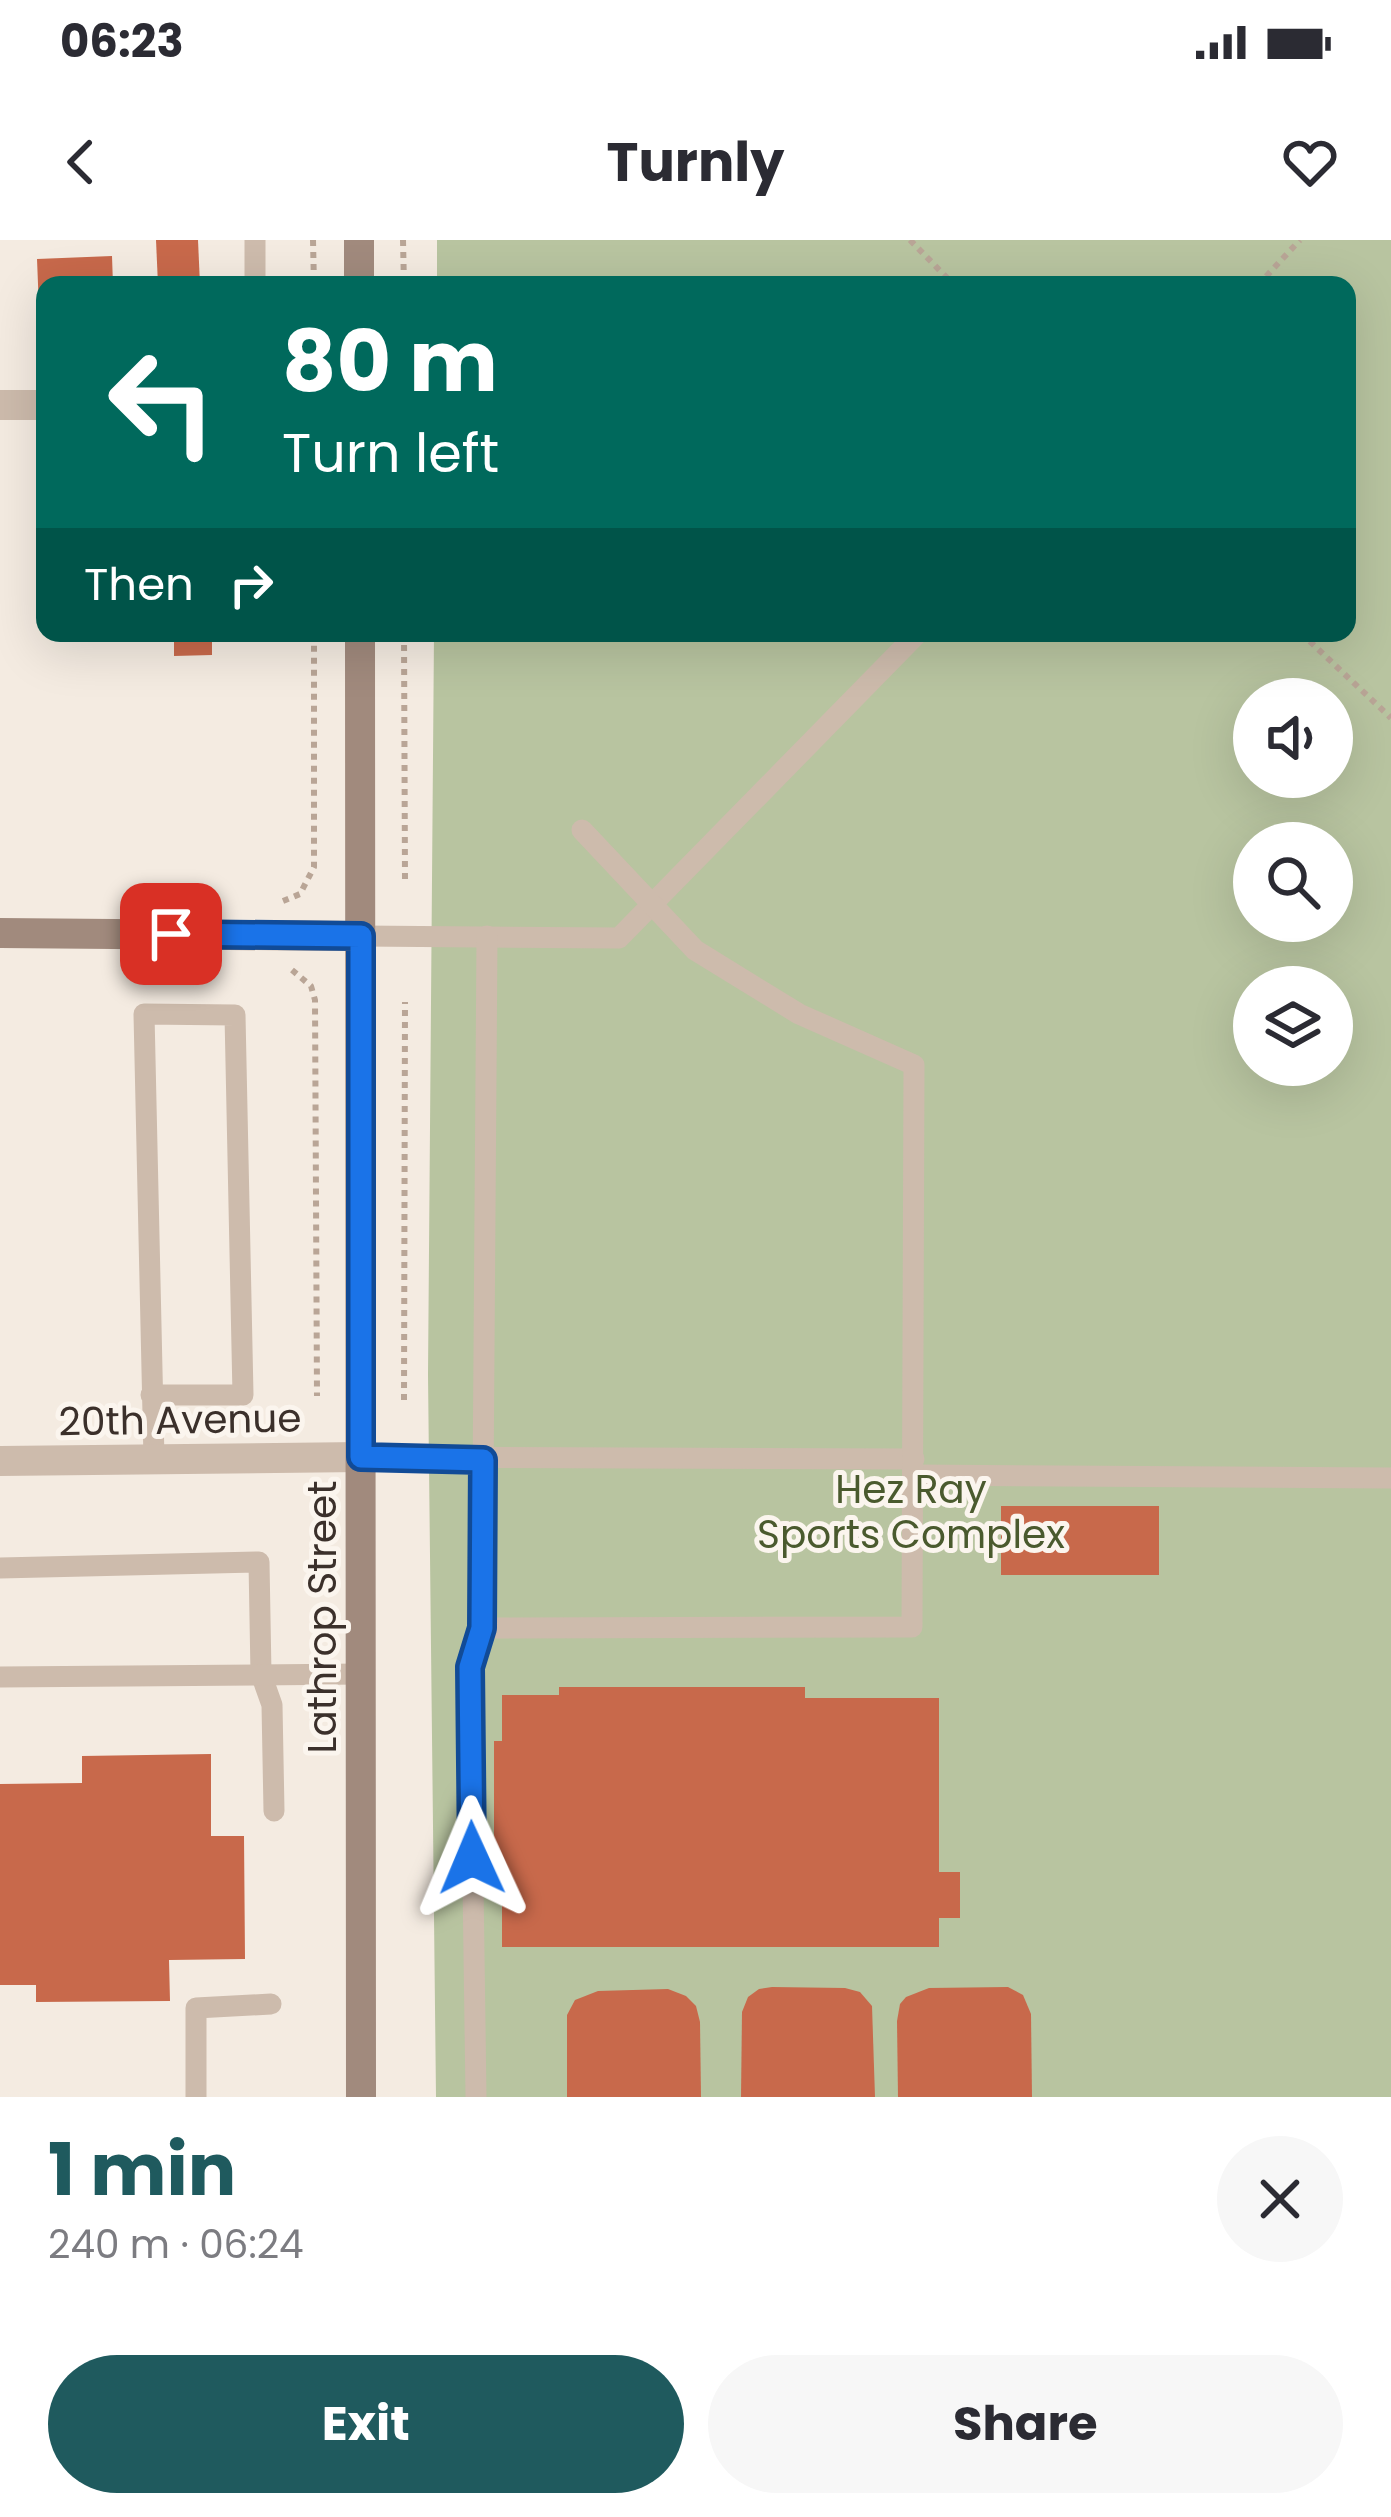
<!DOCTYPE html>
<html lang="en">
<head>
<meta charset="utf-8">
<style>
  :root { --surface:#fff; --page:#f7f7f7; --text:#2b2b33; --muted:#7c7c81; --accent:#1f5a5e }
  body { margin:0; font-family:Poppins,sans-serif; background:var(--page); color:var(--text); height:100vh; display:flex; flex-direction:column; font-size:45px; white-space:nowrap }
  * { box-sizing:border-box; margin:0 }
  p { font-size:39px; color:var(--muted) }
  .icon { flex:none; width:66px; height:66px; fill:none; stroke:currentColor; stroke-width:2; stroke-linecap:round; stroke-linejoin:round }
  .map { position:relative; height:1857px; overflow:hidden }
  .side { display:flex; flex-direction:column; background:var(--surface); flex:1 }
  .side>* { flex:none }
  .banner { position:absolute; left:36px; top:36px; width:1320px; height:366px; border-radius:24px; box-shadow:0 12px 48px #0002; background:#00695c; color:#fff; overflow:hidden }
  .fabs { position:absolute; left:1233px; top:438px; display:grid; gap:24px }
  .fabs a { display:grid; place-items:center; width:120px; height:120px; border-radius:50%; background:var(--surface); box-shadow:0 12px 48px #0002; font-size:60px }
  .pin { position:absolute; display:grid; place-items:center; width:102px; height:102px; color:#fff; margin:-51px; border-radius:24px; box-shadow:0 6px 18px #0006 }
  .me { position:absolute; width:132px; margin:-66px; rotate:359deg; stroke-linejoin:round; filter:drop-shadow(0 0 9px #0008) }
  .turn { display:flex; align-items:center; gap:42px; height:252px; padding:0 48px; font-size:54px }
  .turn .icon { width:156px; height:156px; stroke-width:2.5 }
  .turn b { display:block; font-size:84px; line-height:102px }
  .then { display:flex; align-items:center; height:114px; padding:0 48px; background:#0003; gap:24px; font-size:45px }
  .round { display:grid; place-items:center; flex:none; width:126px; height:126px; border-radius:63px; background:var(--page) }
  .headline { display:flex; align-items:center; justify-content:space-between; height:204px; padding:0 48px }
  h1 { font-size:72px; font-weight:700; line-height:90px; color:var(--accent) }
  .action { display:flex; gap:24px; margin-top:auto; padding:24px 48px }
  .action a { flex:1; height:138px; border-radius:72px; background:var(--accent); color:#fff; font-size:48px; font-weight:700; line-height:138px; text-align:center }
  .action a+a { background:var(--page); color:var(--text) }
  .status { display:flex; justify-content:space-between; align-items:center; height:84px; padding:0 60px; background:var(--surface); direction:ltr }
  .status svg { height:33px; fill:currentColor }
  header { display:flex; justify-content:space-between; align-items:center; height:156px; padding:0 48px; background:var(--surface); font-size:54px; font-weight:700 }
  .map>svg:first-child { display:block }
  .green { fill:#b8c4a0; fill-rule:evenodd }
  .building { fill:#c8694b }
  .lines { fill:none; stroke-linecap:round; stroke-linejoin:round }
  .path { stroke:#b9a596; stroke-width:6; stroke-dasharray:6 6; stroke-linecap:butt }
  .lane { stroke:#cdbbac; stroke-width:21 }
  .street { stroke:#cdbbac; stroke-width:30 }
  .secondary { stroke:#a18a7d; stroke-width:30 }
  .route-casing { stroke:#114b97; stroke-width:30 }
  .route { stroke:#1a73e8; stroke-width:21 }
  .labels { text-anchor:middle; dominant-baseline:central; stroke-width:10; stroke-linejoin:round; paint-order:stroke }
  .street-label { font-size:39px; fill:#3b302b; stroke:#fbf5ee }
  .park-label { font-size:39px; fill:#4a5a2e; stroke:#fbf5ee }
</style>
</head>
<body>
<div class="status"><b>06:23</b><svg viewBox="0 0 49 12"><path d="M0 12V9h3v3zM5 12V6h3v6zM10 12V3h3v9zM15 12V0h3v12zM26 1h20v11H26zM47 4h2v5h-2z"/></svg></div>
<header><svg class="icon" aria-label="back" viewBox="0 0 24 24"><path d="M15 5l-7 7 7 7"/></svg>Turnly<svg class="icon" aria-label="heart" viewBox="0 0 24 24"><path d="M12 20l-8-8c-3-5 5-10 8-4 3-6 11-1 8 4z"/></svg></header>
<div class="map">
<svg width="1391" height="1857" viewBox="0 0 1391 1857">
  <rect width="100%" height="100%" fill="#f4ebe1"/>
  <path class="green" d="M437,0H1391V1857H436L428,1135L434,393H1347V45H437ZM1254,459H1332V537H1254ZM1254,603H1332V681H1254ZM1254,747H1332V825H1254Z"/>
  <g class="building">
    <path d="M156,0H198L200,45H158Z"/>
    <path d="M112,16L113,45H45V69H39L37,19Z"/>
    <path d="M174,393H212V415L174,416Z"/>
    <rect x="1001" y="1266" width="158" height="69"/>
    <path d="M559,1447H805V1458H939V1632H960V1678H939V1707H502V1654H494V1501H502V1455H559Z"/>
    <path d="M211,1514V1596H244L245,1719L169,1720L170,1761L36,1762V1745H0V1544L82,1543V1516Z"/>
    <path d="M772,1747L845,1748L860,1752L872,1766L875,1857H741L742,1772L748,1757L759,1749Z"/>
    <path d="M1008,1747L1023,1755L1031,1774L1032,1857H898L897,1781L900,1764L906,1757L929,1748Z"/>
    <path d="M668,1749L686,1756L696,1766L700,1782L701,1857H567V1775L575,1760L598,1751Z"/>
  </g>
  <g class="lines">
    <g class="path">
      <path d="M313,0L314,45"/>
      <path d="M403,0L404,45"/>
      <path d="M910,0L954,45"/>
      <path d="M1258,45L1300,0"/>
      <path d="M404,393L405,639"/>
      <path d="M1301,393L1391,478"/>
      <path d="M283,661L300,654L314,627V393"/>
      <path d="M292,730L311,746L315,760L317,1156"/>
      <path d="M404,1160L405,762"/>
    </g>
    <g class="lane">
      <path d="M255,0V45"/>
      <path d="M361,696L619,698L918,393"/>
      <path d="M151,1155H243L235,775L144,774L154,1219"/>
      <path d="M361,1217L914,1219"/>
      <path d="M914,1235L1391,1238"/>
      <path d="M0,1328L259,1322L261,1434L272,1465L274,1571"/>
      <path d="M482,1388L912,1387L914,825L799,774L695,710L582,590"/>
      <path d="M0,1437L362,1434"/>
      <path d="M196,1857V1768L271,1764"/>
      <path d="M476,1857L470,1427L482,1388L487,696"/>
    </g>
    <g class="street">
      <path d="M0,165H45"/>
      <path d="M0,1221L361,1217"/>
    </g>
    <g class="secondary">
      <path d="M359,0V45"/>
      <path d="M360,393L361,1857"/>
      <path d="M0,693L361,696"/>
    </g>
  </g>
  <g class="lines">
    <g class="route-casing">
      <path id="route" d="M171,694L361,696V1217L483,1220L482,1388L470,1427L472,1618"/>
    </g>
    <use href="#route" class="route"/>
  </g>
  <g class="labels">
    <g class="street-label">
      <text transform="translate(180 1180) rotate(-1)">20th Avenue</text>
      <text transform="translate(322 1377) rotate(-90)">Lathrop Street</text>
    </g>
    <g class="park-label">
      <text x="911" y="1249">Hez Ray<tspan x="911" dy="45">Sports Complex</tspan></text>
    </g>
  </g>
</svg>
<div class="fabs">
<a><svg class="icon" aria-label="sound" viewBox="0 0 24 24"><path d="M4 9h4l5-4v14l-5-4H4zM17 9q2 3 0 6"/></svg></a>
<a><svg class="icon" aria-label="search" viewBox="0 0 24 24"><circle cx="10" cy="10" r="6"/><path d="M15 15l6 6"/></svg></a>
<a><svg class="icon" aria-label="layers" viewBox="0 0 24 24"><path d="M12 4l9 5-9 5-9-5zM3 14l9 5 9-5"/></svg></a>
</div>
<div class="pin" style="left:171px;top:694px;background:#d93025"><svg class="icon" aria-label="arrive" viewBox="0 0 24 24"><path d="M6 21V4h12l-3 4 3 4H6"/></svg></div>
<svg class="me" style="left:472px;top:1618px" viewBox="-20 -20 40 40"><path d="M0-17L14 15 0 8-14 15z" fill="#1a73e8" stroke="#fff" stroke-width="4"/></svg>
<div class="banner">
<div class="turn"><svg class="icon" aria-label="left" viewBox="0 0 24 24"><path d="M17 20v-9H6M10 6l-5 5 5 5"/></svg><div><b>80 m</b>Turn left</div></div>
<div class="then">Then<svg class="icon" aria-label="right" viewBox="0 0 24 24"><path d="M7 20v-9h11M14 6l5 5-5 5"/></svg></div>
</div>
</div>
<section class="side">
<div class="headline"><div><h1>1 min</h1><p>240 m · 06:24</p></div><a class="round"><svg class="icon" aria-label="close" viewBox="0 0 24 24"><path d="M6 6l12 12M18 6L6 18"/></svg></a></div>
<div class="action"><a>Exit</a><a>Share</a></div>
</section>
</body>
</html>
